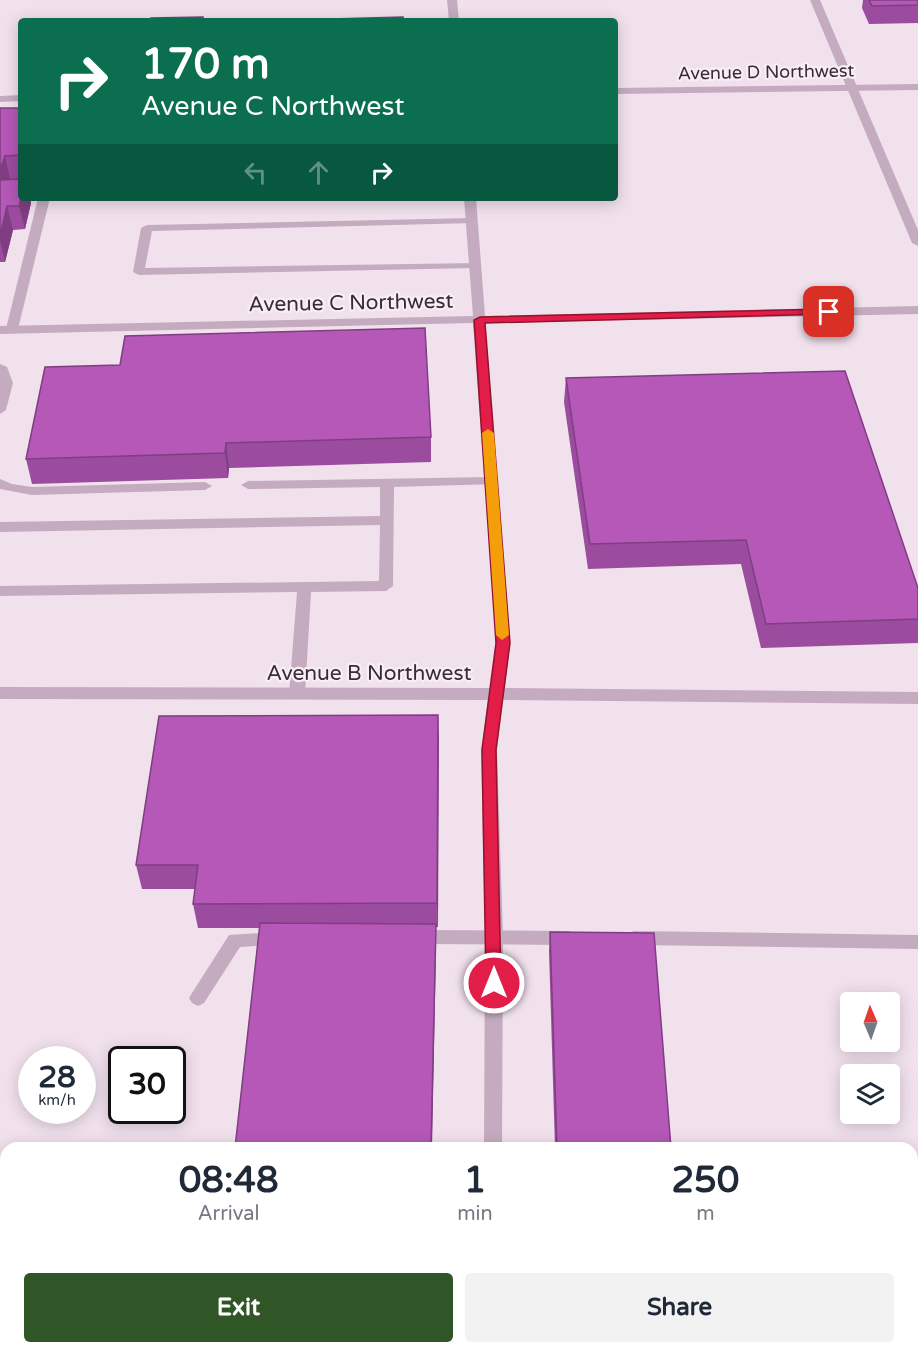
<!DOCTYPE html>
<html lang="en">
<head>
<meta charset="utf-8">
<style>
  :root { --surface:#fff; --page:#f2f2f3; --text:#1f2937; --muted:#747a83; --accent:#305526 }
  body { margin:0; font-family:"Varela Round",sans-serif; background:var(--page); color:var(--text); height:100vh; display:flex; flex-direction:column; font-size:22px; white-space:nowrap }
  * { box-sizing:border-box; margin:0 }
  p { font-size:20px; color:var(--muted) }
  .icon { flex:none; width:33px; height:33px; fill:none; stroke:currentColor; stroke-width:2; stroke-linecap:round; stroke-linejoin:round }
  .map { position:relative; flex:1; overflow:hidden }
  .panel { position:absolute; left:0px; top:1142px; width:918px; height:212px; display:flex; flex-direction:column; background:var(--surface); border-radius:18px 18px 0 0; box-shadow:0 3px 15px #0003 }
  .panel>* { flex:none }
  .top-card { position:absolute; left:18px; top:18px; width:600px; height:183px; border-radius:6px; box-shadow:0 3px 15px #0003; background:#0b6e4f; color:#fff; overflow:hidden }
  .needle { width:39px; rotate:358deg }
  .controls { position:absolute; left:840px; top:992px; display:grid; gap:12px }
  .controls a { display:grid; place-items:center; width:60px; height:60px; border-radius:6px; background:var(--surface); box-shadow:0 3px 15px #0003; font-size:30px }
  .speed { position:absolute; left:18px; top:1046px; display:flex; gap:12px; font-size:30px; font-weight:700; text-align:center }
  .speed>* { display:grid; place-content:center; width:78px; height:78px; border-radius:50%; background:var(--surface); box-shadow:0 3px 15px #0003; line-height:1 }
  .speed small { font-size:15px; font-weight:400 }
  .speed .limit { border:3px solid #111; border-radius:9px; background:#fff; color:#111 }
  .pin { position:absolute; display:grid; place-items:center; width:51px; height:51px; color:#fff; margin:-26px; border-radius:12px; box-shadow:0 3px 9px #0006 }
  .me { position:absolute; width:66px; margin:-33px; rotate:0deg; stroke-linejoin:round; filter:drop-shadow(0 0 4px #0008) }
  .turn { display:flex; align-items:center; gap:21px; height:126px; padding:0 24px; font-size:27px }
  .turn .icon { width:78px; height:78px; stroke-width:2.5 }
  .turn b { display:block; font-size:42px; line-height:51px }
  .lanes { display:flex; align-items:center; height:57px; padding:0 24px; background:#0003; justify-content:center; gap:30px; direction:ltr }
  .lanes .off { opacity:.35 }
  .eta { display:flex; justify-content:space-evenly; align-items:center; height:102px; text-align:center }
  .eta b { font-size:36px; font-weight:800; line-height:42px }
  .button { display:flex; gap:12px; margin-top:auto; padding:12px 24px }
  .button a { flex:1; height:69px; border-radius:6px; background:var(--accent); color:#fff; font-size:24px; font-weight:800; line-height:69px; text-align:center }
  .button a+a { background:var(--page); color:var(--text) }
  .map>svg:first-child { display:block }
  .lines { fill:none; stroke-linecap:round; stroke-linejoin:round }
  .service { fill:#c5abc0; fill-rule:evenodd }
  .minor { fill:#c5abc0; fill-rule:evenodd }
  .tertiary { fill:#c5abc0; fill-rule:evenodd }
  .wall { fill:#9c4c9e }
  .shaded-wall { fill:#7f3e81 }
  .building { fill:#b558b8; stroke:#7f3e81; stroke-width:1.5 }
  .route { fill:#e11d48; stroke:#92132f; stroke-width:1.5 }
  .slow { fill:#f59e0b }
  .labels { text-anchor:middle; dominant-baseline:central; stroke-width:4.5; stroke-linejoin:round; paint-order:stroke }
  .far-street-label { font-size:18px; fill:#382c37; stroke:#f9edf6 }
  .street-label { font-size:21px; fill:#382c37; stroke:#f9edf6 }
</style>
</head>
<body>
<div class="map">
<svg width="918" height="1352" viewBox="0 0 918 1352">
  <rect width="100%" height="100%" fill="#f1e1ed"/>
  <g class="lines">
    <g class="service">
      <path d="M38,198H50L18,329L12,333L6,329Z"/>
      <path d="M471,218L475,219V223L152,231L145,268L479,263V267L475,268L139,275L133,272L141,228L147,225Z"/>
      <path d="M0,364L7,367L13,383L6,410L0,414Z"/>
      <path d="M492,477L499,481L497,484L394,487L393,586L386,591L311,592L305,694L302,698H292L289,694L297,592L0,596V586L379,581L380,525L0,532V522L380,516V487L248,489L241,485L248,481Z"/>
      <path d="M0,479L12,484L32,487L205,482L212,486L205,490L32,495L0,489Z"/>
      <path d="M418,930L568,931L574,933L577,938L574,943L568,945L418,944L412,942L409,937L412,932Z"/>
      <path d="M634,931L918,935V949L634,945L628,943L625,938L628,933Z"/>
      <path d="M277,932L283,934L286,939L283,944L240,947L204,1003L198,1006L192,1003L189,998L192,993L229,935Z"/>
      <rect x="207" y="1347" width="20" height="5"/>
    </g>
    <g class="minor">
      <path d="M447,0H457L459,21H449Z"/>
      <path d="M810,0H820L918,230V246L912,243Z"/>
      <path d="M464,198H476L485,316L918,306V314L485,323L510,643L505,688L918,692V704L503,700L497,750L503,936L502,1148H484L485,936L481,750L488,700L0,699V687L490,688L496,643L473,323L0,334V326L473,316Z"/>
      <rect x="0" y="1234" width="6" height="20"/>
      <rect x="912" y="1244" width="6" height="20"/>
      <rect x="484" y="1347" width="20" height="5"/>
    </g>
    <g class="tertiary">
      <path d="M918,84V90L615,94V88Z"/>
      <path d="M21,95V101L0,102V96Z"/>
    </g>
  </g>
  <g class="wall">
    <path d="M863,0H918V23L869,24L862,8Z"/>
    <path d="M0,108H21V198H30L31,203L25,229L13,230L5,262H0Z"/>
    <path d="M45,367L431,437V462L229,468L228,478L32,484L26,459Z"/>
    <path d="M566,378L918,588V643L761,648L741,564L588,569L564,402Z"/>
    <path d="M438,715V927H436V947L259,928H198L193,904L195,889H142L136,865Z"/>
    <path d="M550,932L671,1148H555L549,951Z"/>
  </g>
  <g class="shaded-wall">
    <path d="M5,156L10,179L0,192V170Z"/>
    <path d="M21,198H30L31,203L25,229L19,206Z"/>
    <path d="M7,206L13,230L5,262L0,240V236Z"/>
    <path d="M226,443L229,468L228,478L225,453Z"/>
    <path d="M438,715L439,739L438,927L437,903Z"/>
    <path d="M436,924V947L432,1148H431Z"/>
    <path d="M36,1347H49L48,1352H35Z"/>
  </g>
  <g class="building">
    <path d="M869,0H918V5L872,6Z"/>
    <path d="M203,17V21H150L151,18Z"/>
    <path d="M403,17L404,21H296V20Z"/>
    <path d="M0,108H21V155L5,156L0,170Z"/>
    <path d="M21,179V198L19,206H7L0,236V180Z"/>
    <path d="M425,328L431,437L226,443L225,453L26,459L45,367L120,365L125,336Z"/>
    <path d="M845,371L918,588V619L766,624L746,540L590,544L566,378Z"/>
    <path d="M438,715L437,903L193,904L198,865H136L159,716Z"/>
    <path d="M260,923L436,924L431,1148H235Z"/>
    <path d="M550,932L654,933L671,1148H557Z"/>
    <path d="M0,1282L6,1283V1347H36L35,1352H0Z"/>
    <path d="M102,1347H168L169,1348L168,1352H101Z"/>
  </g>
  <path class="route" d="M829,309L833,310V314L485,323L510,643L496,750L501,983L499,988L494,990L488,988L486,983L482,750L496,643L474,320L480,317Z"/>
  <path class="slow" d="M488,429L494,433L509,635L502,640L496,635L482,433Z"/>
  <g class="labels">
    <g class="far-street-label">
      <text transform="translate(766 72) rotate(-1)">Avenue D Northwest</text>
    </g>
    <g class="street-label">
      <text transform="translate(351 303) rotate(-1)">Avenue C Northwest</text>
      <text x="369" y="673">Avenue B Northwest</text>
    </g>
  </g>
</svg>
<div class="controls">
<a><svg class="needle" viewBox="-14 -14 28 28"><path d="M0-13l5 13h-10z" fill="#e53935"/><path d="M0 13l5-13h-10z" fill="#747a83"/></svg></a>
<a><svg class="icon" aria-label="layers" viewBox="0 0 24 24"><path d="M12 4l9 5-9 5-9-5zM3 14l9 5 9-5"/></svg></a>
</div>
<div class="speed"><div>28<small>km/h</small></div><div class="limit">30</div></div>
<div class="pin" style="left:829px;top:312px;background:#d93025"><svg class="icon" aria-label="arrive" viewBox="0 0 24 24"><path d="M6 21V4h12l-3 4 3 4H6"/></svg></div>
<svg class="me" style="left:494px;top:983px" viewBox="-20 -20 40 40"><circle r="17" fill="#e11d48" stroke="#fff" stroke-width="3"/><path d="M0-11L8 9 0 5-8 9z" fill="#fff"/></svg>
<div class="top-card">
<div class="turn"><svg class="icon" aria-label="right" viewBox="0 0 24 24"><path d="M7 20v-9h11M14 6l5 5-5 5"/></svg><div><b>170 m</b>Avenue C Northwest</div></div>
<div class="lanes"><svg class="icon off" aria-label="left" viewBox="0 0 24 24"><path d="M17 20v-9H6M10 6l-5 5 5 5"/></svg><svg class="icon off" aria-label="ahead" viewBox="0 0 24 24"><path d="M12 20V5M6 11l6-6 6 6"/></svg><svg class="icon" aria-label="right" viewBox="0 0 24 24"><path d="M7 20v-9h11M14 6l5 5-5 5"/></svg></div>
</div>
<section class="panel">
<div class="eta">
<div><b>08:48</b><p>Arrival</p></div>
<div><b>1</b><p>min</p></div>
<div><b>250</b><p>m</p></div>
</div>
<div class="button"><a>Exit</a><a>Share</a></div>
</section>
</div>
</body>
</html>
